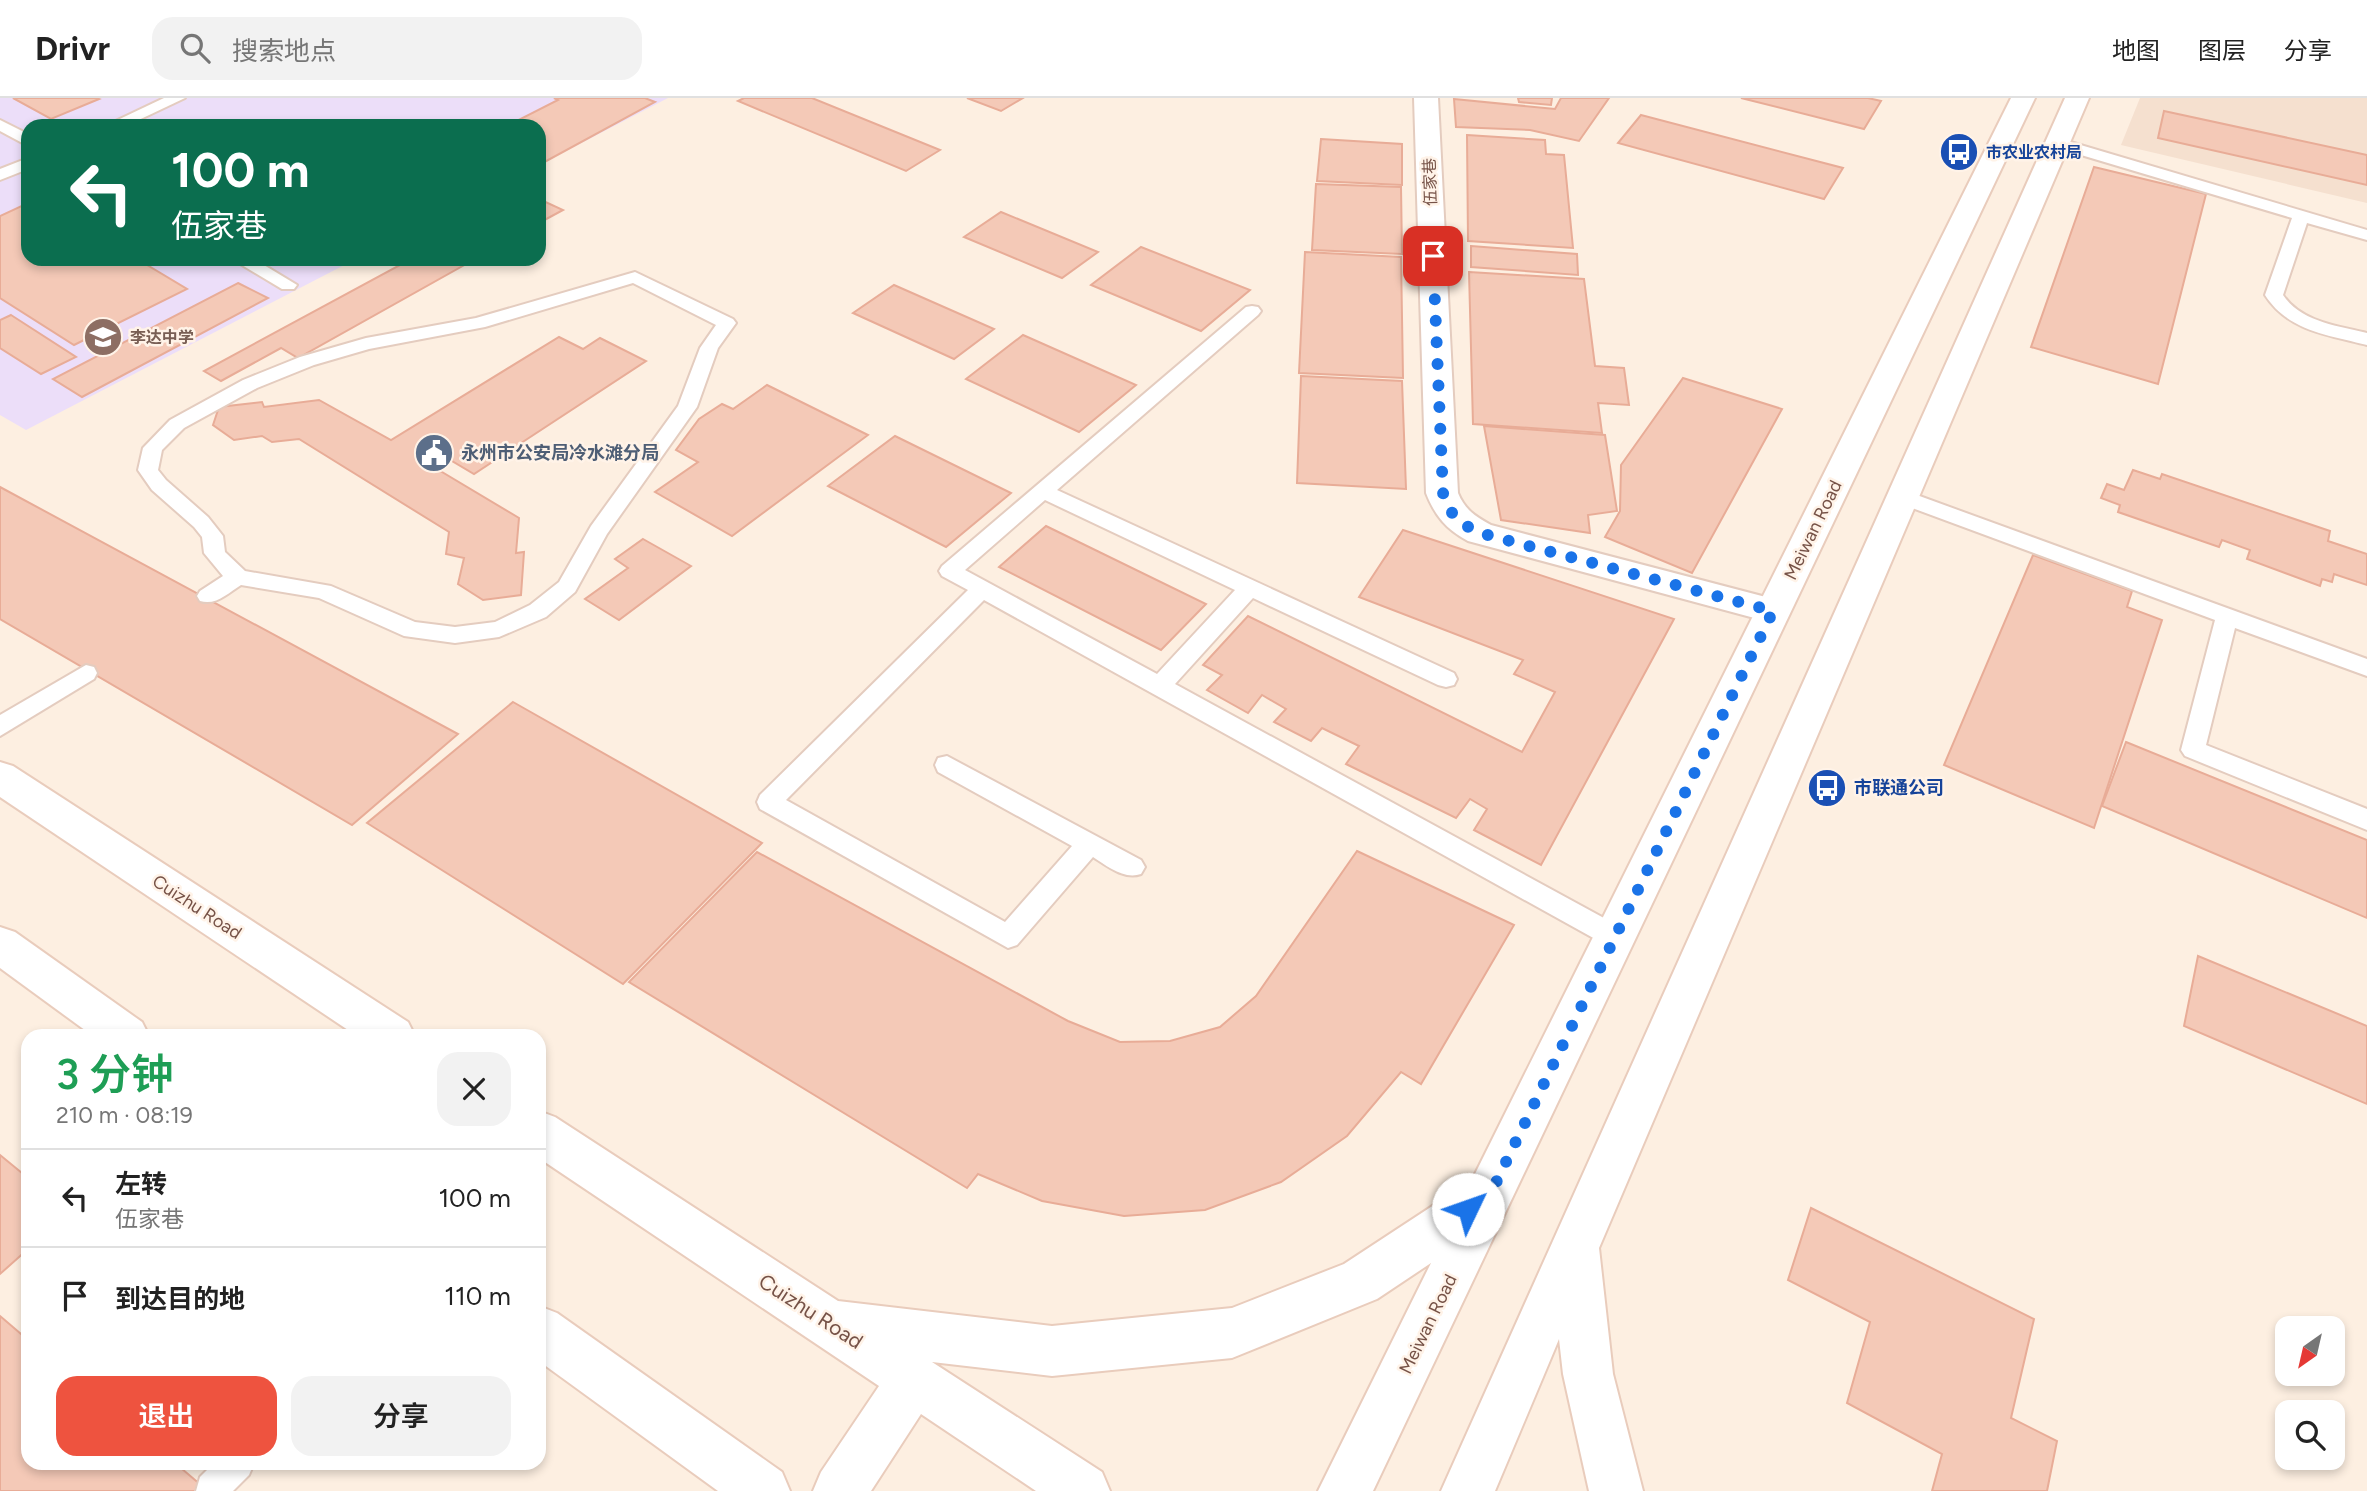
<!DOCTYPE html>
<html lang="zh">
<head>
<meta charset="utf-8">
<style>
  :root { --surface:#fff; --page:#f2f2f2; --text:#222; --muted:#767676; --line:#e0e0e0; --accent:#ee533f }
  body { margin:0; font-family:Figtree,"Noto Sans SC",sans-serif; background:var(--page); color:var(--text); height:100vh; display:flex; flex-direction:column; font-size:26px; white-space:nowrap }
  * { box-sizing:border-box; margin:0 }
  p { font-size:23px; color:var(--muted) }
  .icon { flex:none; width:38px; height:38px; fill:none; stroke:currentColor; stroke-width:2; stroke-linecap:round; stroke-linejoin:round }
  .map { position:relative; flex:1; overflow:hidden }
  .details { position:absolute; left:21px; top:931px; width:525px; height:441px; display:flex; flex-direction:column; background:var(--surface); border-radius:21px; box-shadow:0 4px 10px #0003 }
  .details>* { flex:none }
  .hud { position:absolute; left:21px; top:21px; width:525px; height:147px; border-radius:21px; box-shadow:0 4px 10px #0003; background:#0b6e4f; color:#fff; overflow:hidden }
  .needle { width:46px; rotate:214deg }
  .buttons { position:absolute; left:2275px; top:1218px; display:grid; gap:14px }
  .buttons a { display:grid; place-items:center; width:70px; height:70px; border-radius:14px; background:var(--surface); box-shadow:0 4px 10px #0003; font-size:35px }
  .pin { position:absolute; display:grid; place-items:center; width:60px; height:60px; color:#fff; margin:-30px; border-radius:14px; box-shadow:0 4px 10px #0006 }
  .me { position:absolute; width:77px; margin:-38px; rotate:48deg; stroke-linejoin:round; filter:drop-shadow(0 0 5px #0008) }
  .turn { display:flex; align-items:center; gap:24px; height:147px; padding:0 35px; font-size:32px }
  .turn .icon { width:91px; height:91px; stroke-width:2.5 }
  .turn b { display:block; font-size:49px; line-height:60px }
  .round { display:grid; place-items:center; flex:none; width:74px; height:74px; border-radius:21px; background:var(--page) }
  .summary { display:flex; align-items:center; justify-content:space-between; height:119px; padding:0 35px }
  h1 { font-size:42px; font-weight:600; line-height:52px; color:#1e9e55 }
  .cta { display:flex; gap:14px; margin-top:auto; padding:14px 35px }
  .cta a { flex:1; height:80px; border-radius:21px; background:var(--accent); color:#fff; font-size:28px; font-weight:600; line-height:80px; text-align:center }
  .cta a+a { background:var(--page); color:var(--text) }
  ul { padding:0; list-style:none }
  li { display:flex; align-items:center; gap:21px; height:98px; padding:0 35px; border-top:2px solid var(--line) }
  li div { flex:1 }
  li b { display:block; font-size:26px }
  li em { font-style:normal }
  header { display:flex; align-items:center; gap:42px; box-sizing:border-box; height:98px; padding:0 35px; background:var(--surface); border-bottom:2px solid var(--line) }
  header strong { font-size:33px }
  nav { display:flex; gap:38px; margin-inline-start:auto; font-size:24px }
  .search { width:490px; height:63px; background:var(--page); display:flex; align-items:center; gap:18px; box-sizing:border-box; padding:0 24px; border-radius:21px; color:var(--muted); font-size:26px }
  .map>svg:first-child { display:block }
  .residential { fill:#f5e0cf }
  .education { fill:#ecdef9 }
  .building { fill:#f4c9b7; stroke:#e8ac97; stroke-width:2 }
  .lines { fill:none; stroke-linecap:round; stroke-linejoin:round }
  .lane-casing { stroke:#e4ccbf; stroke-width:4 }
  .street-casing { stroke:#e4ccbf; stroke-width:4 }
  .secondary-casing { stroke:#e9ccbc; stroke-width:4 }
  .lane { fill:#fff; fill-rule:evenodd }
  .street { fill:#fff; fill-rule:evenodd }
  .secondary { fill:#fff; fill-rule:evenodd }
  .route { stroke:#1a73e8; stroke-width:12; stroke-dasharray:0 21.6 }
  .labels { text-anchor:middle; dominant-baseline:central; stroke-width:5; stroke-linejoin:round; paint-order:stroke }
  .far-transit-label { font-size:16px; font-weight:bold; fill:#164399; stroke:#fff3e8; text-anchor:start }
  .far-street-label { font-size:16px; fill:#765247; stroke:#fff3e8 }
  .far-education-label { font-size:16px; font-weight:bold; fill:#785e54; stroke:#fff3e8; text-anchor:start }
  .service-label { font-size:18px; font-weight:bold; fill:#4e5e75; stroke:#fff3e8; text-anchor:start }
  .street-label { font-size:18px; fill:#765247; stroke:#fff3e8 }
  .transit-label { font-size:18px; font-weight:bold; fill:#164399; stroke:#fff3e8; text-anchor:start }
  .near-street-label { font-size:21px; fill:#765247; stroke:#fff3e8 }
</style>
</head>
<body>
<header>
<strong>Drivr</strong>
<div class="search"><svg class="icon" aria-label="search" viewBox="0 0 24 24"><circle cx="10" cy="10" r="6"/><path d="M15 15l6 6"/></svg>搜索地点</div>
<nav><a>地图</a><a>图层</a><a>分享</a></nav>
</header>
<div class="map">
<svg width="2367" height="1393" viewBox="0 0 2367 1393">
  <rect width="100%" height="100%" fill="#fdefe1"/>
  <path class="residential" d="M2140,0H2367V105L2121,47Z"/>
  <path class="education" d="M0,0H668L539,67V28H28V161H356L26,332L0,317Z"/>
  <g class="building">
    <path d="M13,0H96L99,1L51,21Z"/>
    <path d="M554,0H645L655,4L539,67V28H507L558,2Z"/>
    <path d="M744,0H812L940,52L906,73L738,3Z"/>
    <path d="M967,0H1023L1001,13Z"/>
    <path d="M1518,0H1552L1551,7L1519,4Z"/>
    <path d="M1561,0H1609L1579,43L1530,32L1456,29L1454,1L1555,11Z"/>
    <path d="M1741,0H1868L1881,3L1864,31Z"/>
    <path d="M2164,13L2367,57V87L2158,40Z"/>
    <path d="M1641,17L1843,70L1824,101L1618,45Z"/>
    <path d="M1467,37L1545,42L1546,56L1564,57L1573,150L1468,143Z"/>
    <path d="M1321,41L1402,46V87L1317,83Z"/>
    <path d="M2094,69L2206,96L2158,286L2031,249Z"/>
    <path d="M1316,86L1401,89L1402,156L1312,152Z"/>
    <path d="M539,101L563,112L539,125Z"/>
    <path d="M28,105V161H137L187,191L74,247L0,200V118Z"/>
    <path d="M1001,114L1098,154L1062,180L964,139Z"/>
    <path d="M1471,148L1577,156L1578,177L1471,169Z"/>
    <path d="M1141,149L1250,192L1201,233L1091,187Z"/>
    <path d="M1305,154L1401,159L1403,280L1299,275Z"/>
    <path d="M411,161H475L298,260L281,250L221,283L204,273Z"/>
    <path d="M1469,174L1584,181L1595,268L1624,270L1629,307L1598,305L1602,335L1473,326Z"/>
    <path d="M238,185L268,200L82,299L53,281Z"/>
    <path d="M894,187L994,231L954,261L853,215Z"/>
    <path d="M11,217L76,259L41,276L0,250V222Z"/>
    <path d="M1023,237L1136,287L1079,334L966,281Z"/>
    <path d="M559,239L583,251L600,240L646,263L474,376L440,356L427,365L519,420L516,455L524,454L521,497L483,502L458,486L464,460L446,456L449,434L299,341L272,344L262,338L234,342L213,327L219,309L262,304L264,309L319,302L391,342Z"/>
    <path d="M1301,278L1402,283L1406,391L1297,385Z"/>
    <path d="M1683,280L1782,311L1692,475L1605,439L1620,413L1621,367Z"/>
    <path d="M767,287L868,337L732,438L655,394L698,364L676,352L699,321L722,306L733,311Z"/>
    <path d="M1484,328L1605,337L1617,413L1588,417L1590,435L1501,422Z"/>
    <path d="M895,338L1011,395L946,449L828,388Z"/>
    <path d="M2133,372L2160,381L2162,376L2330,433L2328,443L2367,456V487L2334,476L2332,484L2322,481L2320,488L2247,461L2250,452L2222,442L2219,449L2118,414L2120,407L2101,400L2107,386L2124,392Z"/>
    <path d="M0,389L458,636L352,727L0,521Z"/>
    <path d="M1046,428L1206,506L1161,552L999,469Z"/>
    <path d="M1403,432L1674,521L1541,767L1474,732L1487,711L1470,701L1456,720L1346,666L1359,648L1322,630L1311,643L1274,624L1286,611L1262,597L1248,615L1207,592L1222,577L1203,567L1248,518L1522,654L1555,594L1514,576L1523,562L1359,499Z"/>
    <path d="M643,441L691,468L619,522L585,501L628,470L615,461Z"/>
    <path d="M2033,457L2132,493L2127,509L2162,522L2094,730L1944,667Z"/>
    <path d="M513,604L762,745L623,886L367,725Z"/>
    <path d="M2126,644L2367,742V820L2102,708Z"/>
    <path d="M1357,753L1514,827L1421,986L1401,974L1347,1038L1281,1084L1205,1112L1124,1118L1042,1103L978,1076L967,1090L629,884L757,754L1068,923L1120,944L1170,943L1220,929L1256,898Z"/>
    <path d="M2198,858L2367,928V1006L2184,928Z"/>
    <path d="M0,1057L28,1080V1151L0,1176Z"/>
    <path d="M1811,1110L2034,1221L2011,1320L2057,1343L2047,1393H1932L1942,1356L1847,1305L1870,1224L1788,1182Z"/>
    <path d="M0,1218L28,1242V1365H175L208,1393H0Z"/>
  </g>
  <g class="lines">
    <g class="lane-casing">
      <g id="lane">
        <path d="M164,0H185L126,28H105Z"/>
        <path d="M0,22L28,36V48L0,33Z"/>
        <path d="M2057,40L2367,132V142L2307,125L2283,197C2301,224 2338,228 2367,235V247C2328,237 2288,233 2265,197L2292,120L2051,48L2049,45Z"/>
        <path d="M28,60V71L0,82V71Z"/>
        <path d="M232,161H254L297,187L294,191H282Z"/>
        <path d="M635,174L733,221L736,225L718,250L697,309L607,436L575,494L546,519L499,539L455,545L404,538L319,500L241,487C228,495 216,508 200,503L197,498L200,493L223,478L204,455L202,439L194,429L152,392L138,372L143,350L170,322L243,282L300,259L366,240L476,220ZM633,185L716,227L700,250L678,308L591,428L559,484L530,507L495,524L455,529L415,524L331,488L245,473L225,454L223,438L208,419L166,382L158,372L162,352L184,330L257,290L314,267L369,251L485,229Z"/>
        <path d="M1252,208L1258,209L1261,213L1258,217L1057,392L1454,575L1457,581L1454,587L1446,589L1438,587L1253,500L1175,586L1624,831L1628,839L1624,847L1615,850L1606,847L984,502L786,702L1005,824L1072,748L938,674L935,667L938,660L947,658L1141,762L1145,769L1141,776C1124,782 1107,768 1093,759L1017,847L1008,850L760,711L757,704L760,697L968,492L942,478L939,473L942,468L1246,209ZM1045,402L1235,492L1157,576L965,472Z"/>
        <path d="M1903,392L2367,561V578L2235,530L2206,647L2367,711V732L2185,658L2181,652L2215,522L1896,404L1893,399L1896,394Z"/>
        <path d="M86,567L94,569L97,575L94,581L0,638V617Z"/>
        <path d="M214,1365H254L249,1377L233,1393H196L200,1379Z"/>
      </g>
    </g>
    <g class="street-casing">
      <path id="street" d="M1414,0H1438L1458,395C1465,412 1475,418 1491,427L1785,504L1790,513L1785,522L1773,525L1468,443C1446,431 1435,418 1426,395Z"/>
    </g>
    <g class="secondary-casing">
      <g id="secondary">
        <path d="M2011,0H2035L1373,1393H1318L1431,1165L1377,1201L1232,1260L1052,1278L932,1264L1102,1374L1110,1393H1036L921,1316L871,1393H813L821,1374L879,1288L539,1060V1013L555,1019L838,1203L1052,1228L1232,1210L1344,1166L1472,1082Z"/>
        <path d="M2065,0H2089L1599,1150L1613,1276L1643,1393H1589L1563,1276L1559,1241L1495,1393H1441Z"/>
        <path d="M0,664L13,668L408,924L415,938H357L0,699Z"/>
        <path d="M0,829L15,834L142,924L149,938H93L0,870Z"/>
        <path d="M539,1208L557,1215L782,1374L790,1393H718L539,1263Z"/>
      </g>
    </g>
    <use href="#lane" class="lane"/>
    <use href="#street" class="street"/>
    <use href="#secondary" class="secondary"/>
  </g>
  <g class="lines">
    <path class="route" d="M1433,158L1443,395L1448,410L1461,425L1480,435L1773,513L1490,1097L1468,1111"/>
  </g>
  <defs>
    <g id="bus-disc" transform="scale(2.0125)"><circle r="9.5" fill="#1a4fb4" stroke="#fff3e8"/><path d="M-5-6H5V4H4V6H2V4H-2V6H-4V4H-5ZM-3.5-4V0h7V-4ZM-3.5 1.2v1.5H-2V1.2ZM2 1.2v1.5H3.5V1.2Z" fill="#fff"/></g>
    <g id="school-disc" transform="scale(2.0125)"><circle r="9.5" fill="#8d6e63" stroke="#fff3e8"/><path d="M0-5L7-2L0 1L-7-2ZM-4 1L0 2.5L4 1V4Q0 6-4 4Z" fill="#fff"/></g>
    <g id="civic-disc" transform="scale(2.0125)"><circle r="9.5" fill="#5c6f8a" stroke="#fff3e8"/><path d="M-.6-6.5H3V-4.5H.6V-3L4-1V1h2V6H-6V1h2V-1L-.6-3ZM-1.2 2.5V6h2.4V2.5Z" fill="#fff"/></g>
  </defs>
  <g fill-rule="evenodd">
    <use href="#bus-disc" x="1959" y="54"/>
    <use href="#school-disc" x="103" y="239"/>
    <use href="#civic-disc" x="434" y="355"/>
    <use href="#bus-disc" x="1827" y="690"/>
  </g>
  <g class="labels">
    <g class="far-transit-label">
      <text x="1986" y="54">市农业农村局</text>
    </g>
    <g class="far-street-label">
      <text transform="translate(1430 84) rotate(-92)">伍家巷</text>
    </g>
    <g class="far-education-label">
      <text x="130" y="239">李达中学</text>
    </g>
    <g class="service-label">
      <text x="461" y="355">永州市公安局冷水滩分局</text>
    </g>
    <g class="street-label">
      <text transform="translate(1813 432) rotate(-64)">Meiwan Road</text>
      <text transform="translate(197 809) rotate(33)">Cuizhu Road</text>
      <text transform="translate(1428 1226) rotate(-64)">Meiwan Road</text>
    </g>
    <g class="transit-label">
      <text x="1854" y="690">市联通公司</text>
    </g>
    <g class="near-street-label">
      <text transform="translate(811 1213) rotate(33)">Cuizhu Road</text>
    </g>
  </g>
</svg>
<div class="buttons">
<a><svg class="needle" viewBox="-14 -14 28 28"><path d="M0-13l5 13h-10z" fill="#e53935"/><path d="M0 13l5-13h-10z" fill="#767676"/></svg></a>
<a><svg class="icon" aria-label="search" viewBox="0 0 24 24"><circle cx="10" cy="10" r="6"/><path d="M15 15l6 6"/></svg></a>
</div>
<div class="pin" style="left:1433px;top:158px;background:#d93025"><svg class="icon" aria-label="arrive" viewBox="0 0 24 24"><path d="M6 21V4h12l-3 4 3 4H6"/></svg></div>
<svg class="me" style="left:1468px;top:1111px" viewBox="-20 -20 40 40"><circle r="19" fill="#fff"/><path d="M0-13L10 11 0 6-10 11z" fill="#1a73e8"/></svg>
<div class="hud">
<div class="turn"><svg class="icon" aria-label="left" viewBox="0 0 24 24"><path d="M17 20v-9H6M10 6l-5 5 5 5"/></svg><div><b>100 m</b>伍家巷</div></div>
</div>
<section class="details">
<div class="summary"><div><h1>3 分钟</h1><p>210 m · 08:19</p></div><a class="round"><svg class="icon" aria-label="close" viewBox="0 0 24 24"><path d="M6 6l12 12M18 6L6 18"/></svg></a></div>
<ul>
<li><svg class="icon" aria-label="left" viewBox="0 0 24 24"><path d="M17 20v-9H6M10 6l-5 5 5 5"/></svg><div><b>左转</b><p>伍家巷</p></div><em>100 m</em></li>
<li><svg class="icon" aria-label="arrive" viewBox="0 0 24 24"><path d="M6 21V4h12l-3 4 3 4H6"/></svg><div><b>到达目的地</b></div><em>110 m</em></li>
</ul>
<div class="cta"><a>退出</a><a>分享</a></div>
</section>
</div>
</body>
</html>
